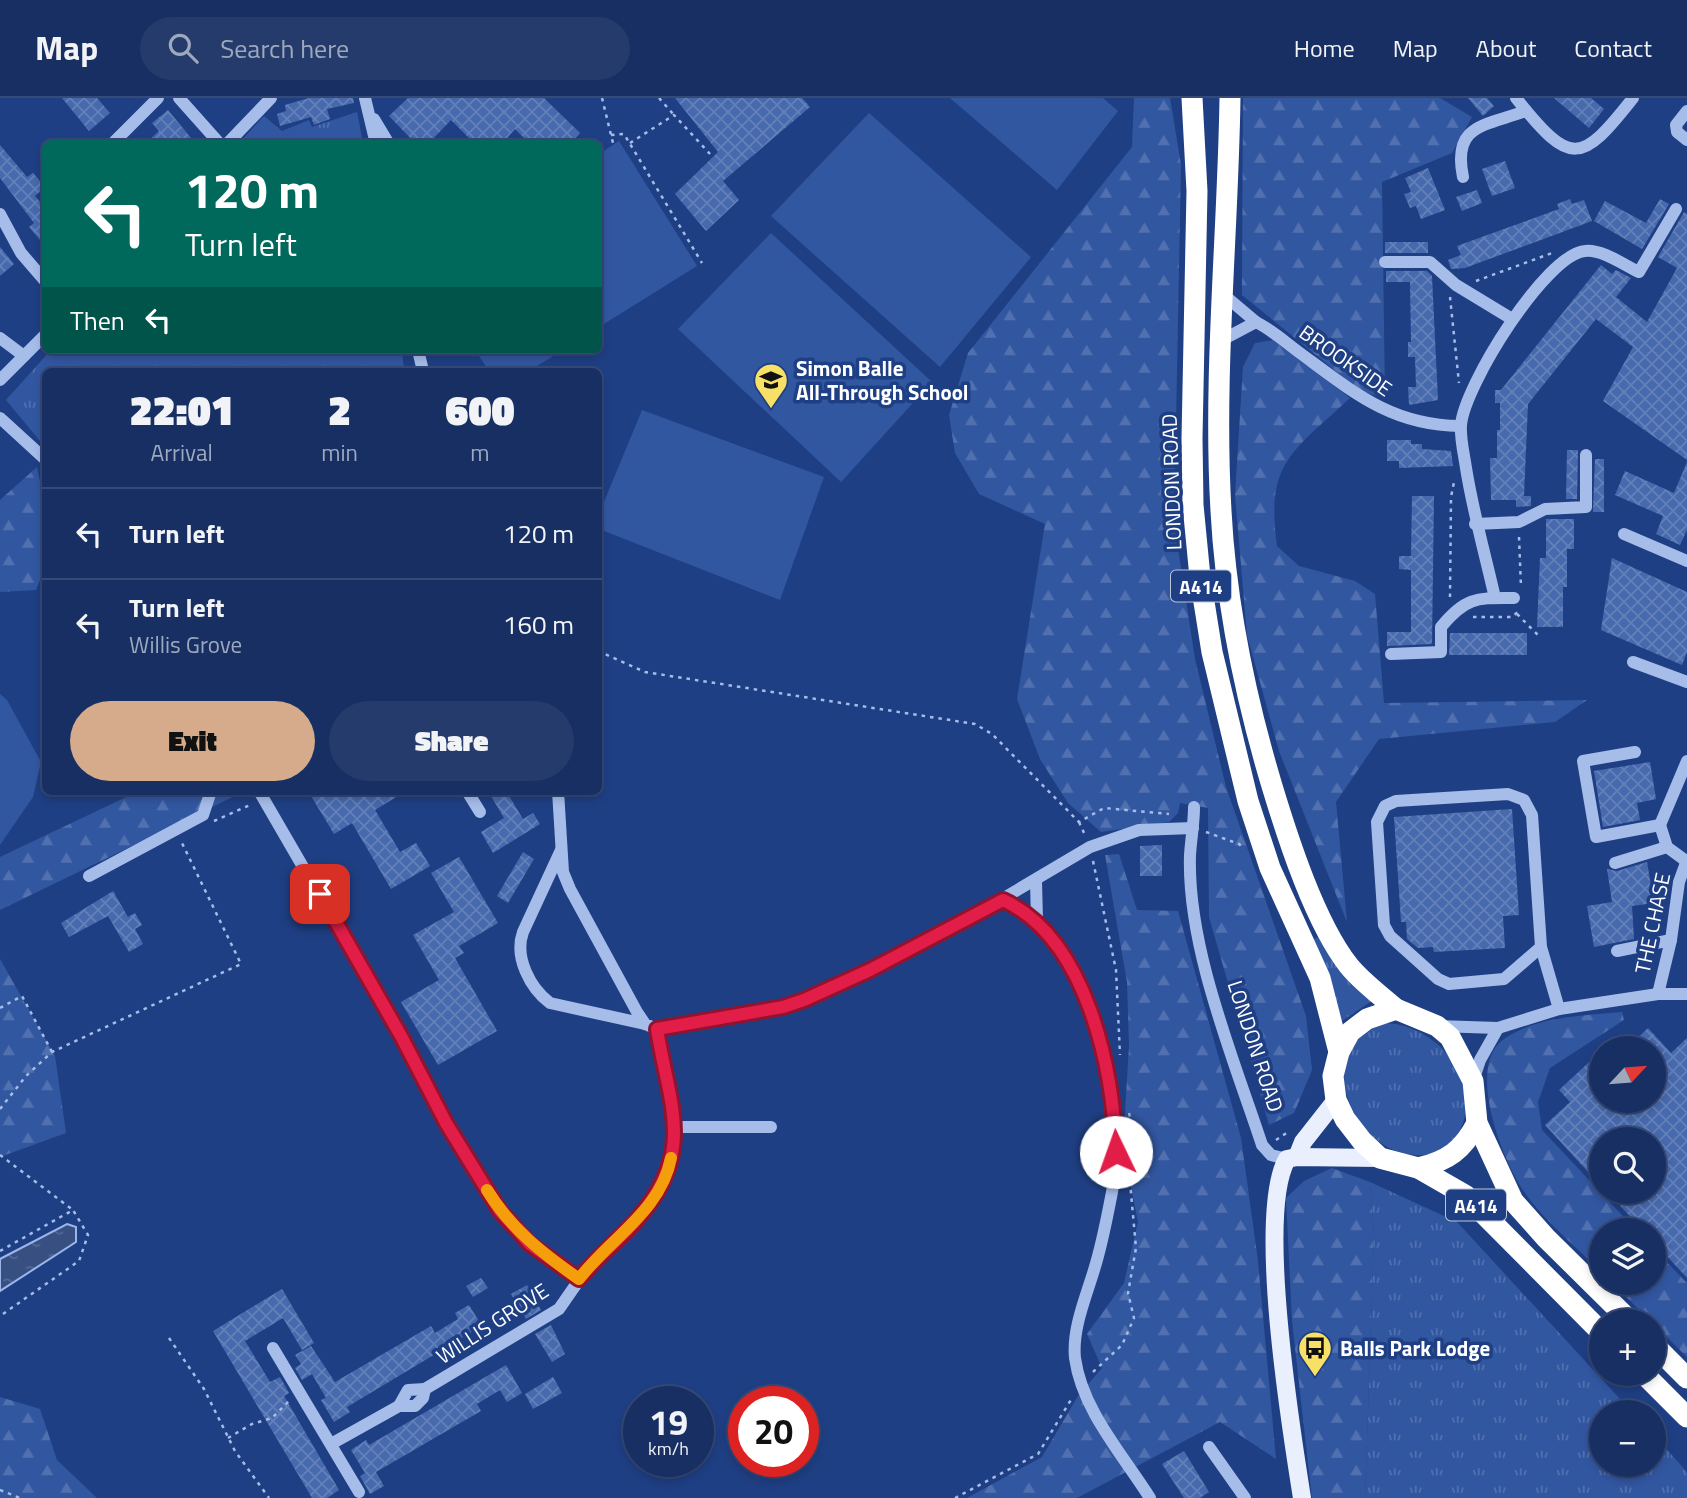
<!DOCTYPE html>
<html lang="en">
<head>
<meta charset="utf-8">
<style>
  :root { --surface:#172f63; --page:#243b6c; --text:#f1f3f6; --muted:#9ea9be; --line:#364a78; --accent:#d6ab8b }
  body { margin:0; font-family:"Titillium Web",sans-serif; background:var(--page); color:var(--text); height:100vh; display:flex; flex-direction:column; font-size:26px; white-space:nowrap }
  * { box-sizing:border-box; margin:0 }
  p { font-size:23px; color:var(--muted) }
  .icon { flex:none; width:38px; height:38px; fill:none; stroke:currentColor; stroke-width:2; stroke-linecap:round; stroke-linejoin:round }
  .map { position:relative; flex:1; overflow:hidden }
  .panel { position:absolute; left:42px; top:270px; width:560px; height:427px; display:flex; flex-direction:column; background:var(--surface); border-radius:10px; box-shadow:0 4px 10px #0003,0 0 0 2px var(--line) }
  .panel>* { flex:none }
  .hud { position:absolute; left:42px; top:42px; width:560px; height:214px; border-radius:10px; box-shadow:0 4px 10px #0003,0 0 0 2px var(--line); background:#00695c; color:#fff; overflow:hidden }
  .needle { width:46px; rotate:64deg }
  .tools { position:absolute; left:1589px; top:938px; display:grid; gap:14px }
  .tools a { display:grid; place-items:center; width:77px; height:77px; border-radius:50%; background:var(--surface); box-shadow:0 4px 10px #0003,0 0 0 2px var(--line); font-size:35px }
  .speed { position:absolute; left:623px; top:1288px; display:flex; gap:14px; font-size:35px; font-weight:700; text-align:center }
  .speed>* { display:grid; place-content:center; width:91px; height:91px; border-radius:50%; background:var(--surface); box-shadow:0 4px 10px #0003,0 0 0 2px var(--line); line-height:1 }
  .speed small { font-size:18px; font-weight:400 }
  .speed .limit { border:10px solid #d22; background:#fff; color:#111 }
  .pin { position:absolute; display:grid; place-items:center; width:60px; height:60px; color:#fff; margin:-30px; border-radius:14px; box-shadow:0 4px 10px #0006 }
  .me { position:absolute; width:77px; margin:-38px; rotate:357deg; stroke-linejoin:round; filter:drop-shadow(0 0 5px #0008) }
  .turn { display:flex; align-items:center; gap:24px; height:147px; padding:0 28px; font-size:32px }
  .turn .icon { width:91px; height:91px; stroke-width:2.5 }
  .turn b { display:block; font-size:49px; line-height:60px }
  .then { display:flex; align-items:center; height:66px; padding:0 28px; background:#0003; gap:14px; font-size:26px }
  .eta { display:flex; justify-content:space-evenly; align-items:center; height:119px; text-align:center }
  .eta b { font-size:42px; font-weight:800; line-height:49px }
  .button { display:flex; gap:14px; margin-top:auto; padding:14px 28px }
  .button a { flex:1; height:80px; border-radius:42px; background:var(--accent); color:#111; font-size:28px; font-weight:800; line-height:80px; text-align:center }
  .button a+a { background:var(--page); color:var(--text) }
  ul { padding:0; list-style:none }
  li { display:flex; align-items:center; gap:21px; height:91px; padding:0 28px; border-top:2px solid var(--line) }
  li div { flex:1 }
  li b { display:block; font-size:26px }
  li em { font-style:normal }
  header { display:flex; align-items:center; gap:42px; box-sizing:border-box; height:98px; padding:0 35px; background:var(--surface); border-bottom:2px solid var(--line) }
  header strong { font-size:33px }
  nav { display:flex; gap:38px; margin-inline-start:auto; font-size:24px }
  .search { width:490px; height:63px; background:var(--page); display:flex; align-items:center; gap:18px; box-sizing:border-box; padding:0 24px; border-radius:38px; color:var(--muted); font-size:26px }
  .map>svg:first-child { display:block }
  .grass { fill:url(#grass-tufts) }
  .forest { fill:url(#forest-firs) }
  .pitch { fill:#3257a1 }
  .water { fill:url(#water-ripples); stroke:#9ab6eb; stroke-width:2 }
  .building { fill:url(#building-cross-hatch) }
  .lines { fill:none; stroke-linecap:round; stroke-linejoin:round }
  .path { stroke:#a6bdea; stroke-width:2.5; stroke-dasharray:3.5 5; stroke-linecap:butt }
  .minor { stroke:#a6bdea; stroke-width:12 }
  .major { stroke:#eaeffe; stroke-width:18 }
  .highway { stroke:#fff; stroke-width:21 }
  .route-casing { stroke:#92132f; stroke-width:18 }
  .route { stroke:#e11d48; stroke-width:12 }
  .slow { stroke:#f59e0b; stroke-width:12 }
  .labels { text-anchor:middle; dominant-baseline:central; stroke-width:7; stroke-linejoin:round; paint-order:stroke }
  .shield { fill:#1f3f84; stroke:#bcc5da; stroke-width:2 }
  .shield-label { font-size:19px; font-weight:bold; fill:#fff }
  .street-label { font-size:21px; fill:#fff; stroke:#1f3f84 }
  .poi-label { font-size:21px; font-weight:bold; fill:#fff; stroke:#1f3f84; text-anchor:start }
</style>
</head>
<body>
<header>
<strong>Map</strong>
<div class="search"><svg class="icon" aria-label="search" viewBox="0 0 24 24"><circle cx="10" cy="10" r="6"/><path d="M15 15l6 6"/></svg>Search here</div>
<nav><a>Home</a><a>Map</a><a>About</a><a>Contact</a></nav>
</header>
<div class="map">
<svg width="1687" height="1400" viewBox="0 0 1687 1400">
  <defs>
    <pattern id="grass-tufts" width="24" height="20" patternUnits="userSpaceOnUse" patternTransform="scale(1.75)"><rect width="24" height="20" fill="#3257a1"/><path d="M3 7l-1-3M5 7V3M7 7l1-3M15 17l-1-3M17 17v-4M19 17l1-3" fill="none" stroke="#5170af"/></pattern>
    <pattern id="forest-firs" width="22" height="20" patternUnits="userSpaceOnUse" patternTransform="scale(1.75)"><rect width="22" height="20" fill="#3257a1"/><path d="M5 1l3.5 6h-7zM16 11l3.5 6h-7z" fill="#5170af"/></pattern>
    <pattern id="water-ripples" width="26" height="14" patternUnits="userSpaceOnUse" patternTransform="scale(1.75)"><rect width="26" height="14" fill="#384f82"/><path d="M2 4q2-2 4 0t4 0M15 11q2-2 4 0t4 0" fill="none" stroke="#566995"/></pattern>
    <pattern id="building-cross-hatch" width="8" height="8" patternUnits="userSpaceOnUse" patternTransform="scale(1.75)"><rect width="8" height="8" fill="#4769ad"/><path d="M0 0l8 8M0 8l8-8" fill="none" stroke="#6380b9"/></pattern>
  </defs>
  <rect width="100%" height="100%" fill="#1f3f84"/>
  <g class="grass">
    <path d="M357,14L363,45H239L264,18L282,33L309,22L312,29Z"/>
    <path d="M51,252H402L404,273H46L45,349L6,302Z"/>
    <path d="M1321,838L1373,902L1339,925L1311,842Z"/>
    <path d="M1386,925C1436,928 1482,979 1461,1030C1456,1042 1446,1051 1434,1055C1360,1075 1301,950 1386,925Z"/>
    <path d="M1370,1084L1457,1124L1632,1314H1601V1367H1654V1337L1687,1374V1400H1365L1374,1137Z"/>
  </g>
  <g class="forest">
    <path d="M1134,0H1170L1181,67L1174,425L1195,561L1226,689L1306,918L1312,972L1294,1015L1269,1027L1209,819L1208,710L1180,705L1178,715L1169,724L1101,734L1068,705L1040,661L1017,601L1045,426L979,396L955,355L949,317L968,255L1132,49Z"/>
    <path d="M1243,0H1440L1472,19L1452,55L1382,84L1385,301L1359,292L1242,197Z"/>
    <path d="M1273,242L1350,300C1293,354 1265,363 1277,448L1299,468L1355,483L1375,496L1384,605L1587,602L1555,624L1379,641L1336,704L1347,824L1279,653L1247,537L1235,397L1243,269L1255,245Z"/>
    <path d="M37,369C45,409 54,453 36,492L0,494V402Z"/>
    <path d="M139,693H245L0,812V759Z"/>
    <path d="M1119,756L1137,812L1178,813L1241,1040L1258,1163L1276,1361L1220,1324L1077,1400H967L1042,1359L1078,1298L1102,1270L1087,1236L1124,1185L1138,1124L1123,1049L1129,947L1127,884L1105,757Z"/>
    <path d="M0,861L55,958L66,1035L0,1059Z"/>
    <path d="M1622,914L1624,922L1550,970L1538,1004L1542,1032L1636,1132H1601V1174C1575,1147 1541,1121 1521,1089C1501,1058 1466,967 1504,941C1537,918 1583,918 1622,914Z"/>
    <path d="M1332,1070L1370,1084L1374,1137L1365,1400H1312L1292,1223L1286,1100L1304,1083Z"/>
    <path d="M1654,1151L1687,1185V1259L1612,1185H1654Z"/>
    <path d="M0,1299L40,1311L57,1362L97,1400H0Z"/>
  </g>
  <g class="pitch">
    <path d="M950,0H1103L1118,13L1057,92Z"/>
    <path d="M869,15L1031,159L940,269L771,118Z"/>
    <path d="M619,43L697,168L599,229V56Z"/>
    <path d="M771,135L932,284L841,384L678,231Z"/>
    <path d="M475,252H563L529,273H489Z"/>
    <path d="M642,312L824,379L780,502L599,431V416Z"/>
    <path d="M0,596L7,602L41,664L33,699L0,747Z"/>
  </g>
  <path class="water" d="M67,1126L76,1129V1144L0,1193V1161Z"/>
  <g class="building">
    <path d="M62,0H97L110,15L89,33Z"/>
    <path d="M309,0H353L354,5L327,11L330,21L314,27L311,19L280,28L277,16L286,13L285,7Z"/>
    <path d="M408,0H544L580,35L570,46H530L515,31L502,46H475L451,22L428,46H416L389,18Z"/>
    <path d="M675,0H802L810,9L723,83L739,102L706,133L675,96L718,54Z"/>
    <path d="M1468,0H1487L1494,8L1483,18Z"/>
    <path d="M1554,0H1591L1604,11L1589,30Z"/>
    <path d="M168,12L196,46H145L159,33L152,25Z"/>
    <path d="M0,47L27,79L33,75L45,89L35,98L46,111V149L29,129L34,125L0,80Z"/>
    <path d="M1505,63L1515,90L1492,98L1482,71Z"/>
    <path d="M1428,70L1445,112L1421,121L1416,108L1410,110L1404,96L1411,94L1405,80Z"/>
    <path d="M1477,92L1482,105L1462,113L1456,99Z"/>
    <path d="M1570,101L1572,106L1584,102L1592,123L1465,170L1451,171L1448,162L1461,157L1457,148L1559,111L1557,106Z"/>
    <path d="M1660,101L1669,106L1642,151L1594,123L1605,103L1646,125Z"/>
    <path d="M1684,114L1687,116V362L1603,303L1633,249L1596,221L1528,306L1524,398H1531V408L1516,409V402H1491L1490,360H1497V332H1500V305H1495V292H1501L1601,167L1612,176L1616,172L1631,180L1616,199L1647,224L1677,170L1658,159Z"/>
    <rect x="1385" y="144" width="43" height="11"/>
    <path d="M0,149L14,166L0,178Z"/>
    <path d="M1386,173H1427L1432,178L1438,302L1409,307L1408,289H1416L1415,259H1408V244H1411L1410,184H1386Z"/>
    <path d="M1387,342H1411V346H1422V351L1451,353L1453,368L1399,370V363H1387Z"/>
    <path d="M1567,352H1578L1577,401H1566Z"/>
    <path d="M1595,361H1604V414H1593Z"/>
    <path d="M1687,364V432L1680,447L1656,436L1663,418L1615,397L1625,373L1674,395Z"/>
    <path d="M1412,398H1434L1432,546L1387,548V534H1411V472L1399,471V458H1411Z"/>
    <path d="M1546,421H1574V451H1567V489H1563V529H1537L1540,460H1546Z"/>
    <path d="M1612,460L1687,494V554L1682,567L1601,532Z"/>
    <path d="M1450,535H1527V557H1449Z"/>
    <path d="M1650,664L1656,701L1637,705L1640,722L1603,729L1594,673Z"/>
    <path d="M308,693H340L343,699L353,693H406L375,712L400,754L416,745L430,768L391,791L352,725L334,736Z"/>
    <path d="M488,693H506L523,721L533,715L540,726L493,755L481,734L504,720Z"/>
    <path d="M1512,711L1519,817L1503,818L1505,850L1434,854L1433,849L1418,850L1407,841L1406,824H1401L1394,719Z"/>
    <path d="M1162,747V778H1140V748Z"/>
    <path d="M523,754L534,761L508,805L497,798Z"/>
    <path d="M459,759L498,825L459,848L464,855L455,860L497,933L438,967L401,904L439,882L413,837L454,814L431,775Z"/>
    <path d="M1647,764L1654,805L1632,808L1634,841L1594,849L1587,808L1612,804L1607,771L1617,773Z"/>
    <path d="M113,793L128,819L135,815L142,827L135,831L143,846L129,854L108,818L69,839L61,825Z"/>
    <path d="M1648,930L1671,955L1687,940V1180L1654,1144V1132H1643L1607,1094H1654V1041H1601V1088L1545,1027L1570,1004L1559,992L1601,953V1003H1654V950H1627Z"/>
    <path d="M481,1180L488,1190L473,1199L466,1188Z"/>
    <path d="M527,1187L541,1212L526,1221L511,1196Z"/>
    <path d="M282,1191L314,1245L302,1252L283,1220L245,1243L270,1284L280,1279L289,1295L284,1298L339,1392L327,1400H312L213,1233Z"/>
    <path d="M469,1207L482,1228L347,1309L350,1314L334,1324L321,1302L326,1300L312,1276L302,1282L295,1270L301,1266L295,1257L311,1248L335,1284L431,1228L435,1235L458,1221L455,1215Z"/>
    <path d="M551,1227L565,1256L552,1264L535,1236Z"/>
    <path d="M506,1267L522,1295L507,1304L500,1292L477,1306L481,1313L376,1374L384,1388L370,1396L360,1378L365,1375L351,1352L366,1342L369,1347Z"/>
    <path d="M553,1279L562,1295L533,1311L525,1296Z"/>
    <path d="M1184,1353L1209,1394L1200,1400H1184L1162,1366Z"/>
  </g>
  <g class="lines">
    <g class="path">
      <path d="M602,0L613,45"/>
      <path d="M659,0L674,17"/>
      <path d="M611,37L624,36L702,165"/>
      <path d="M630,45L674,17L710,56"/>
      <path d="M1476,183L1552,155"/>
      <path d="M1450,199L1459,285"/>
      <path d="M1519,439L1521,489"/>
      <path d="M1450,499L1451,399L1454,384"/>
      <path d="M1517,516L1539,538"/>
      <path d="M1473,519H1512L1520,512"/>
      <path d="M598,553L645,574L975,626L992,636L1079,724L1104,710L1169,716"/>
      <path d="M214,723L250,707"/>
      <path d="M1079,724L1085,737"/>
      <path d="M1206,734L1239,746L1244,751"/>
      <path d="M1093,763L1116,872L1120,957"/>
      <path d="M0,910L22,898L52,954"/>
      <path d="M0,1011L26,978L52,954L241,866L181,743"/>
      <path d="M1129,1015L1135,1042L1131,1060"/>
      <path d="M1276,1042L1288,1034"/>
      <path d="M0,1057L73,1112"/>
      <path d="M0,1153L73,1112L88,1137L79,1163L0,1218"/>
      <path d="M169,1240L204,1291L235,1353L269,1400"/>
      <path d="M1093,1274L1122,1247L1134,1220L1128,1195L1136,1150L1129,1073"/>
      <path d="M228,1340L252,1326L272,1320L289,1303"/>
      <path d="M0,1392L20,1400"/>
      <path d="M955,1400L1038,1356L1072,1300"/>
    </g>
    <g class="minor">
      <path d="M179,0L220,46"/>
      <path d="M365,0L376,46"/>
      <path d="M1516,0C1571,69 1581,66 1633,0"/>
      <path d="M1687,13L1676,27L1677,34L1687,42"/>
      <path d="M374,21L389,46"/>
      <path d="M112,46L158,0"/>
      <path d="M227,46L271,0"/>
      <path d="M1463,79C1452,26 1485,28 1526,13"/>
      <path d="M0,116L21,155L46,184"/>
      <path d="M1385,164H1430L1456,187L1512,221"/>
      <path d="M1256,224C1272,232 1285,244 1300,255C1353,294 1391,327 1460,328"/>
      <path d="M0,240L24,258"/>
      <path d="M1222,242L1256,224L1224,197"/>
      <path d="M418,252L423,273"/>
      <path d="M0,282L46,236"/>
      <path d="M0,320L46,362"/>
      <path d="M1475,426L1519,424L1545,411L1586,409V357"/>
      <path d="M1624,436L1687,463"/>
      <path d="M1495,500C1485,456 1473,414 1466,370C1464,356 1460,341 1461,327C1464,288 1546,156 1585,153C1602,151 1624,167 1639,174L1676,111"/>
      <path d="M1391,556L1441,554V529C1466,498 1478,500 1514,500"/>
      <path d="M1633,564L1687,584"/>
      <path d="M1635,654L1583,663L1596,739L1660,727L1667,749L1686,763"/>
      <path d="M259,693L401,938L446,1025L500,1113L530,1146L579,1181"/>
      <path d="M467,693L480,714"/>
      <path d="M558,693L563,774L570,791L637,914L645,926L657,931L783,909L824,894L960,826L1090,749L1139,732L1193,730"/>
      <path d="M1194,709C1194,725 1191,741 1190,757C1187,849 1233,959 1262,1047L1271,1057L1287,1061"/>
      <path d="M1660,727L1687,663"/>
      <path d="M561,752L523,834C514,859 530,890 550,905L645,926"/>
      <path d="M1615,765L1667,749"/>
      <path d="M89,778L203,717L211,693"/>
      <path d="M1036,783L1037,823"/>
      <path d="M1003,802C1093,844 1128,1004 1112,1094C1107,1120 1102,1147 1094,1172C1086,1199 1072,1231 1075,1260C1082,1312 1123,1357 1150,1400"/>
      <path d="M1541,849L1504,881L1449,886L1438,881L1390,838L1384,827L1377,724L1385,708L1396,703L1508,696L1524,702L1532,717L1541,849L1559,911"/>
      <path d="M1617,853L1671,842"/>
      <path d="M1658,896L1671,842L1679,784L1687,762"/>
      <path d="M1437,928L1498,930L1559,911L1658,896H1687"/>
      <path d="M1473,983L1480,962L1498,930"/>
      <path d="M676,1029H771"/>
      <path d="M273,1250L359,1394"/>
      <path d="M399,1308H415L423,1300L425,1291L559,1211L586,1172L638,1120L659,1094L668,1074L676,1033L657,931"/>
      <path d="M331,1346L399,1308L408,1292L425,1291"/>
      <path d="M1209,1349L1245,1400"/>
    </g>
    <g class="major">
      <path d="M1297,1059L1303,1044L1336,1002"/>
      <path d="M1302,1400C1291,1331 1256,1116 1287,1061L1297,1059L1380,1060"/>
    </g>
    <g class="highway">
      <path d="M1192,0L1197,93L1192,340L1193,407L1200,479L1212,554L1248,703L1270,770L1320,880L1339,954"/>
      <path d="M1230,0C1228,137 1213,276 1221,413C1226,507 1245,598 1272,688C1288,741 1315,825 1349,868C1362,884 1380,897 1396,911"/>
      <path d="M1418,1070C1448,1063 1463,1052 1477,1025"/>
      <path d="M1601,1234L1465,1097L1418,1070L1380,1060L1362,1043L1345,1021L1336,1002L1333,978L1339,954L1350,934L1367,921L1396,911L1437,928L1450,939L1473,983L1477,1025L1513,1103L1546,1140L1630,1223"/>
      <path d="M1654,1247L1687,1280"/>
      <path d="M1644,1276L1687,1319"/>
    </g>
  </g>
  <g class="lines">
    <g class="route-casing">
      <path id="route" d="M320,796L401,938L446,1025L500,1113L530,1146L579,1181C597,1158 621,1141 639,1119C696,1052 669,1007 657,931L783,909L804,902L870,872L1003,802C1087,841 1113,970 1116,1054"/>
    </g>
    <use href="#route" class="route"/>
    <path class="slow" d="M487,1092C511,1131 542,1155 579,1181C610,1140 661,1113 671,1060"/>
  </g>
  <defs>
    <g id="school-pin" transform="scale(1.75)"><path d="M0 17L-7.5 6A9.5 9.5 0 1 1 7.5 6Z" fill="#f8df66" stroke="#1f3f84"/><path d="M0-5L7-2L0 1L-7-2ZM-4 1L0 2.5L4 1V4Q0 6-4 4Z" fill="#111"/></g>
    <g id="bus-pin" transform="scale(1.75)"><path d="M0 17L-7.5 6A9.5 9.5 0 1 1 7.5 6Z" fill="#f8df66" stroke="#1f3f84"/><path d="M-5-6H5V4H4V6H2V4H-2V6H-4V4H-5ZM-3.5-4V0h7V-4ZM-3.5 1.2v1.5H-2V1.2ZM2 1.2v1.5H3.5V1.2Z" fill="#111"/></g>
  </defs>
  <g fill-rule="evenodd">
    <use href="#school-pin" x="771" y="282"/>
    <use href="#bus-pin" x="1315" y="1250"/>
  </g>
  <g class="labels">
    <g class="shield">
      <rect x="1171" y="472.5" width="60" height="31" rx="5"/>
      <rect x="1446" y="1091.5" width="60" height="31" rx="5"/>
    </g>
    <g class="shield-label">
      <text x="1201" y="488">A414</text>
      <text x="1476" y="1107">A414</text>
    </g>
    <g class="street-label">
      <text transform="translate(1346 262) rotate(35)">BROOKSIDE</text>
      <text transform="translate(1171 384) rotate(-92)">LONDON ROAD</text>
      <text transform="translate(1652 825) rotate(-78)">THE CHASE</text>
      <text transform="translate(1256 948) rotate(72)">LONDON ROAD</text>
      <text transform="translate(492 1225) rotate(-33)">WILLIS GROVE</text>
    </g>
    <g class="poi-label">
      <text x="796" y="270">Simon Balle<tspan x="796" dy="24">All-Through School</tspan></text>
      <text x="1340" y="1250">Balls Park Lodge</text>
    </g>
  </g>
</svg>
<div class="tools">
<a><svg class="needle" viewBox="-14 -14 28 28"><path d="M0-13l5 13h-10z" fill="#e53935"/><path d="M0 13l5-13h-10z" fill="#9ea9be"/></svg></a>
<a><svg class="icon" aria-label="search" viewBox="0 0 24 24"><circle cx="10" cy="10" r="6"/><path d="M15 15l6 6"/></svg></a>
<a><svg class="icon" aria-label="layers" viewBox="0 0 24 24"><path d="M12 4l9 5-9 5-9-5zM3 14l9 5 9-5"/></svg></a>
<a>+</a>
<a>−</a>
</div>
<div class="speed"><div>19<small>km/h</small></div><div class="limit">20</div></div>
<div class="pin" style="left:320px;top:796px;background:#d93025"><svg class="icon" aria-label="arrive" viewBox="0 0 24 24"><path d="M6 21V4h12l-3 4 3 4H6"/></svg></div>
<svg class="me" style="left:1116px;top:1054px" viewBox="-20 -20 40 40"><circle r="19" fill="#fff"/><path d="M0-13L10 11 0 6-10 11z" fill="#e11d48"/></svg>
<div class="hud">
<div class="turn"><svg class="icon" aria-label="left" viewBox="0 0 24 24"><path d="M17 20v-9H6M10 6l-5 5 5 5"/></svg><div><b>120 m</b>Turn left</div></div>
<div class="then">Then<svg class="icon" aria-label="left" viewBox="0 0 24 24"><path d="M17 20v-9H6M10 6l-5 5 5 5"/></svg></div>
</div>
<section class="panel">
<div class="eta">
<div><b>22:01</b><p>Arrival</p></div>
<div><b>2</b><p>min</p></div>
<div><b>600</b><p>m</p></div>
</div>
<ul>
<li><svg class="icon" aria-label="left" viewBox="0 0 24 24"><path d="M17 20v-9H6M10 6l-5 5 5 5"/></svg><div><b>Turn left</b></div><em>120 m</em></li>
<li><svg class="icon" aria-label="left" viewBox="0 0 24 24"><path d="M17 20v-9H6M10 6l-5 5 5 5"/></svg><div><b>Turn left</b><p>Willis Grove</p></div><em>160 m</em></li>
</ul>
<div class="button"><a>Exit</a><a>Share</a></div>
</section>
</div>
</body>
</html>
